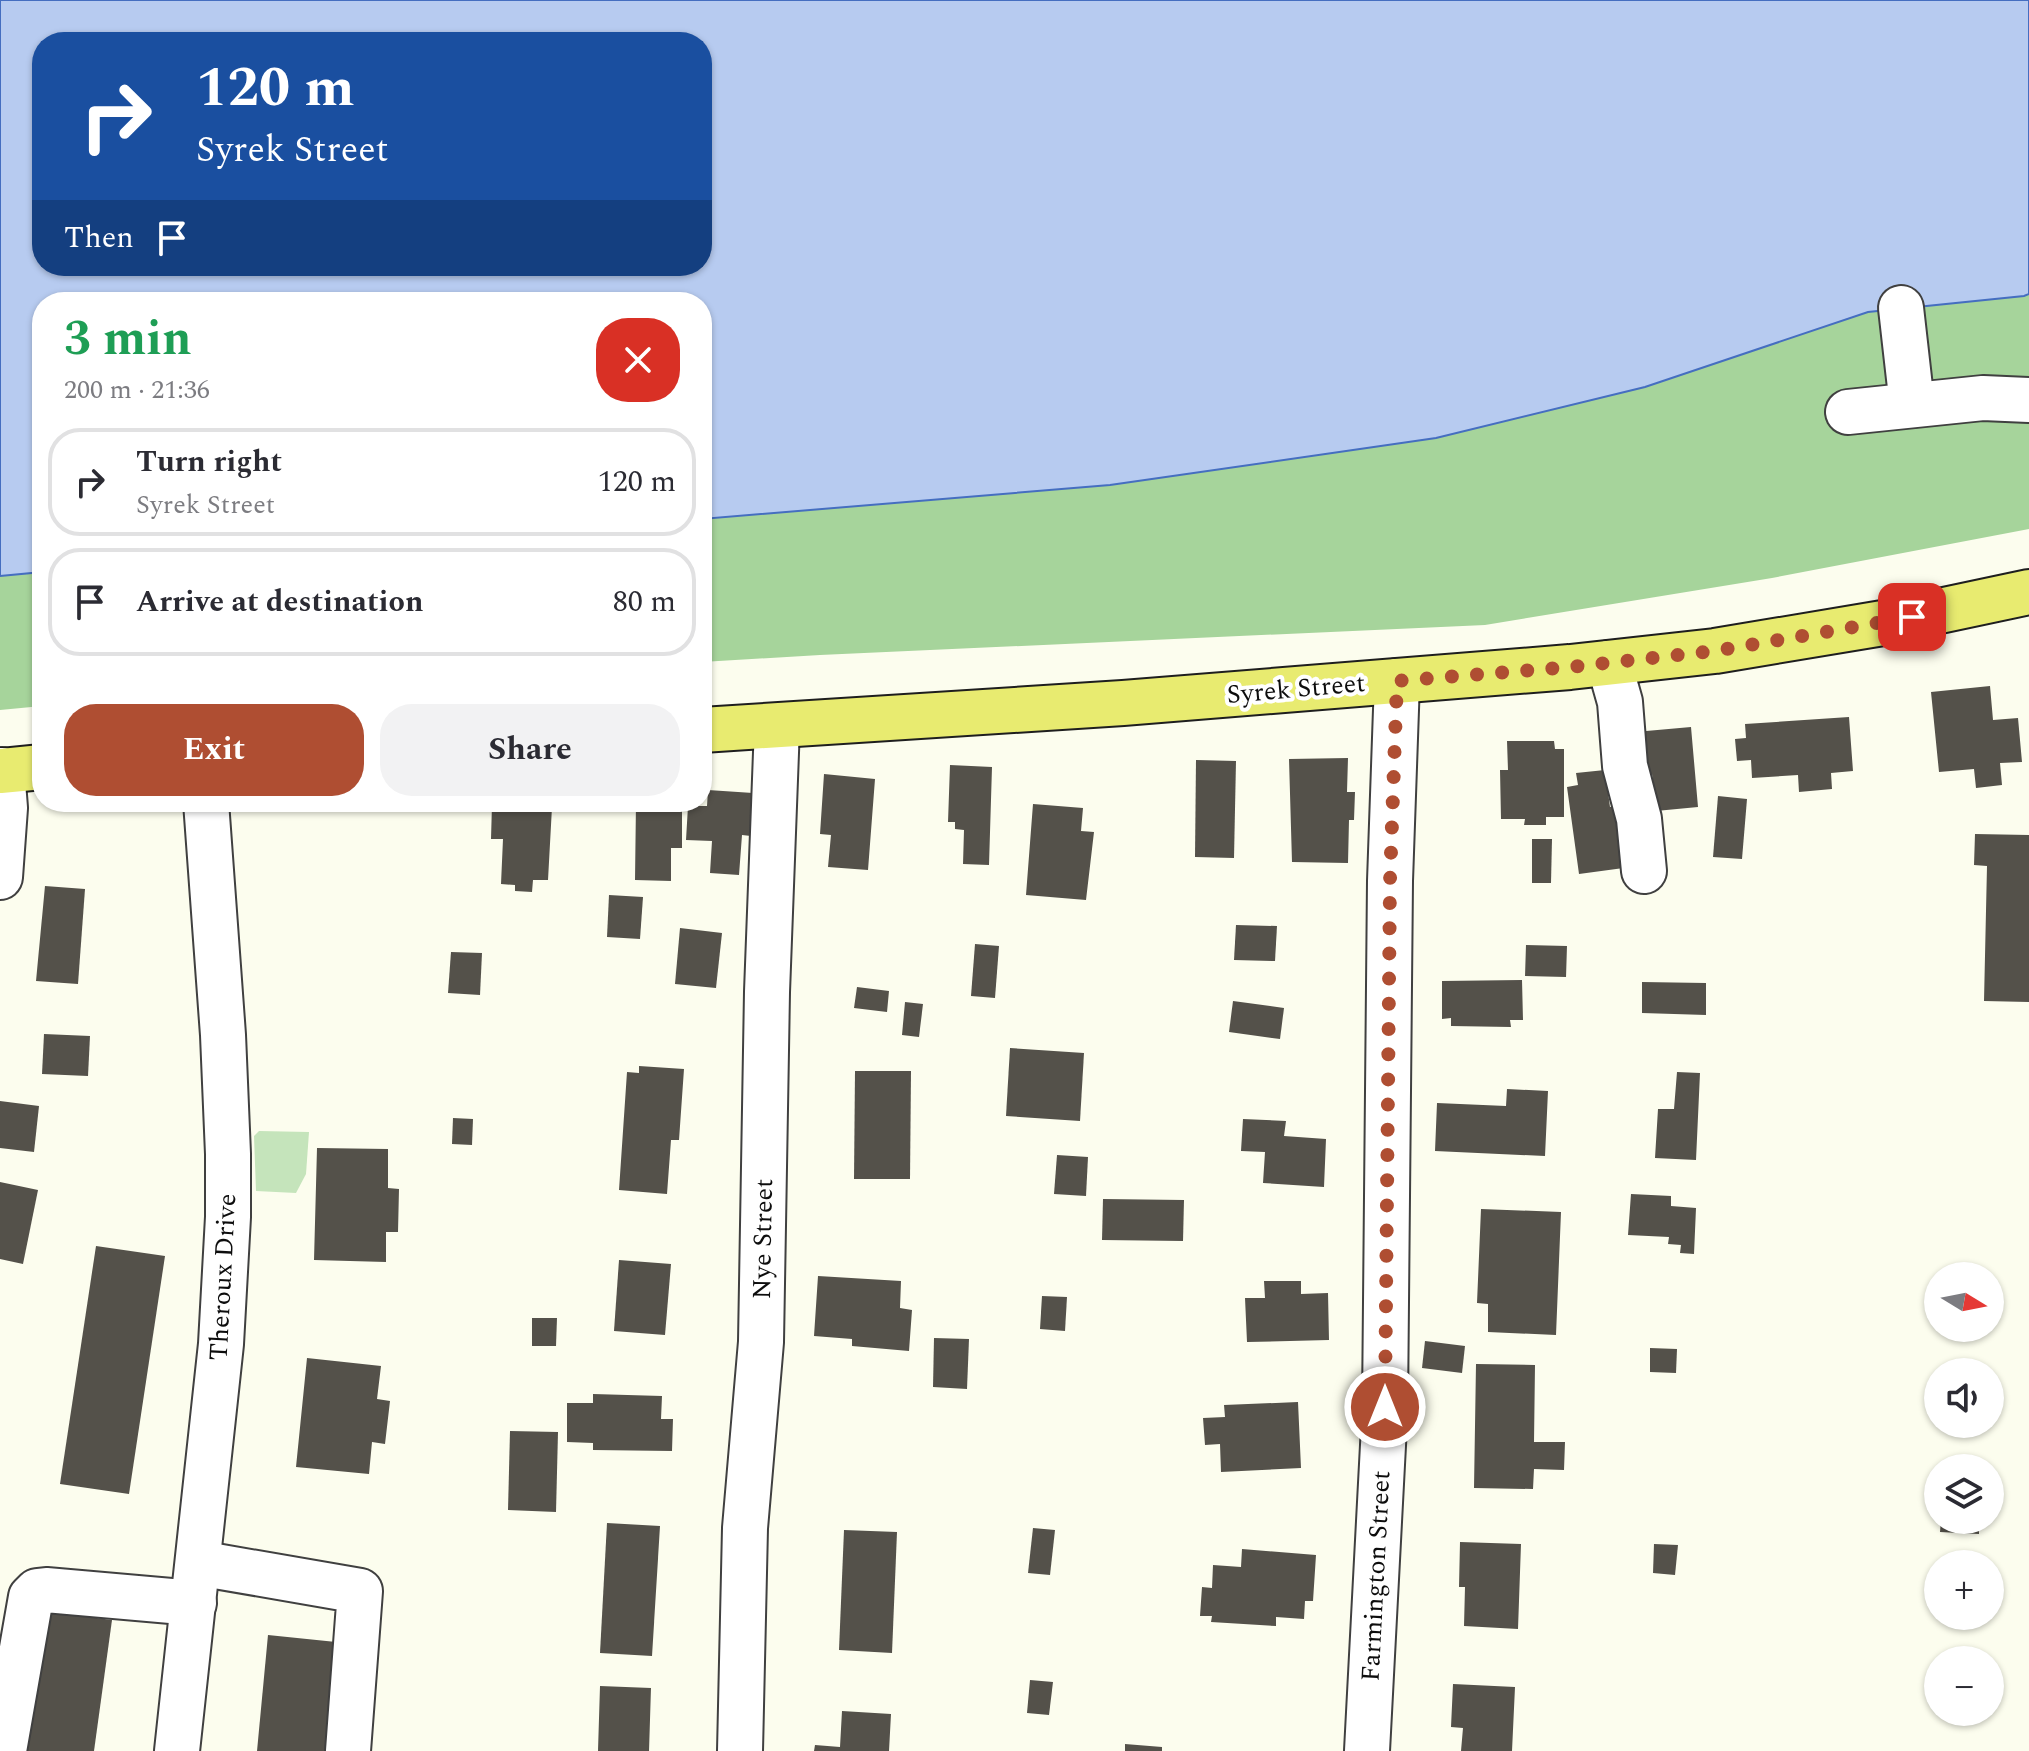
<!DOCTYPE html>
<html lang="en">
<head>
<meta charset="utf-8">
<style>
  :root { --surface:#fff; --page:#f2f2f3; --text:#2b2b33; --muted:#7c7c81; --line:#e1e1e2; --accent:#af4e32 }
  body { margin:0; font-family:Spectral,serif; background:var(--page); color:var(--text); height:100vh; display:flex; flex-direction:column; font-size:30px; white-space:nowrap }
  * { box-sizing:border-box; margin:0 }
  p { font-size:26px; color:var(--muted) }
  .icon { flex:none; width:44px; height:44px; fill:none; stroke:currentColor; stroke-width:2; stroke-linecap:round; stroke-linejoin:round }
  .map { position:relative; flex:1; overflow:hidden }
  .details { position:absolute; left:32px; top:292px; width:680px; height:520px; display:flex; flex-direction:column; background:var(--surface); border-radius:32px; box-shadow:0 2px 6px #0004 }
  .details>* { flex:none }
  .hud { position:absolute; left:32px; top:32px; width:680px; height:244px; border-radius:32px; box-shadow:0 2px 6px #0004; background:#1a4fa0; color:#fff; overflow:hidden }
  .needle { width:52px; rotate:100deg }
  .fabs { position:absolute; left:1924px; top:1262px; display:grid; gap:16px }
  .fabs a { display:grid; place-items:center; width:80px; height:80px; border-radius:50%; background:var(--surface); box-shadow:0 2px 6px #0004; font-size:40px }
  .pin { position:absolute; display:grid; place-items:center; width:68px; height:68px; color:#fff; margin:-34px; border-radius:16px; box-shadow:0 4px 12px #0006 }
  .me { position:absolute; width:88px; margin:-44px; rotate:0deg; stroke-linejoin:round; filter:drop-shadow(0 0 6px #0008) }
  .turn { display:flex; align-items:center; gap:28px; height:168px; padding:0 32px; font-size:36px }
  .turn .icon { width:104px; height:104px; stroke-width:2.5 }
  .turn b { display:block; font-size:56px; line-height:68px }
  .then { display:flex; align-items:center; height:76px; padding:0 32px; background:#0003; gap:16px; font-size:30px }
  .round { display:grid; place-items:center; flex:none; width:84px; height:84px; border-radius:32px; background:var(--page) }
  .head { display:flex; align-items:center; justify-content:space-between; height:136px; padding:0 32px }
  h1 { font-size:48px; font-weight:700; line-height:60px; color:#1e9e55 }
  .button { display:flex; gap:16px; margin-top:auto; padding:16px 32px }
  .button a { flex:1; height:92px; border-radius:32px; background:var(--accent); color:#fff; font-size:32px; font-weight:700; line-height:92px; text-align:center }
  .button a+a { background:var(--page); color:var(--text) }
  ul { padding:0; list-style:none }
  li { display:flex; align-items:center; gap:24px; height:108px; margin:0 16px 12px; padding:0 16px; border:4px solid var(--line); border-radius:32px }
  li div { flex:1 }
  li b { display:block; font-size:30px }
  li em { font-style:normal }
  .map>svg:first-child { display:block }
  .green { fill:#c5e4bb }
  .forest { fill:#a6d49b }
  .water { fill:#b7cbf0; stroke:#456ec0; stroke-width:2; fill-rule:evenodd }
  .building { fill:#54514a }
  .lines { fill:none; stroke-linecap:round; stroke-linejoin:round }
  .minor-casing { stroke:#404040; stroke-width:48 }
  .major-casing { stroke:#1e1e1e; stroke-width:48 }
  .minor { stroke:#fff; stroke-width:44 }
  .major { stroke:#e8eb70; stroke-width:44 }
  .route { stroke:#af4e32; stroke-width:14; stroke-dasharray:0 25.2 }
  .labels { text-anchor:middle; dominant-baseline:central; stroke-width:8; stroke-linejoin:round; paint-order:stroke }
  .street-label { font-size:26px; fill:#0d0d0d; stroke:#fff }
</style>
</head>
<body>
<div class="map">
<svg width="2029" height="1751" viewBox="0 0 2029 1751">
  <rect width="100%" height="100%" fill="#fcfdee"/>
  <path class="green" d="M259,1131L309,1132L306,1174L296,1193L256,1191L254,1136Z"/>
  <g class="forest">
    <path d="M2029,294V529L1772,578L1485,625L820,655L702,662V519L1110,485L1436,438L1645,387L1868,312L2024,296Z"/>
    <path d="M42,572V706L0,710V576Z"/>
  </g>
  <path class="water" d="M0,0H2029V294L2024,296L1868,312L1645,387L1436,438L1110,485L702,519V302H42V572L0,576ZM42,42H702V266H42Z"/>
  <g class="building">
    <path d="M1990,686L1993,720L2018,718L2022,762L2000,763L2002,785L1976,788L1974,769L1939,772L1931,692Z"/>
    <path d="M1849,717L1853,771L1831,773L1832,789L1799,792L1798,775L1752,778L1751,760L1737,761L1735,739L1746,738L1745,724Z"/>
    <path d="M1691,727L1698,807L1656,811L1652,774L1639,775L1635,732Z"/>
    <path d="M1507,741H1554L1555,749H1564V817H1546V825H1524L1525,819H1501L1500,770H1508Z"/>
    <path d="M1348,758L1347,792H1355L1354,820H1349L1348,863L1292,862L1289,759Z"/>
    <path d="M1196,760L1236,761L1234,858L1195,857Z"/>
    <path d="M950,765L992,767L989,865L963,864L964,830L955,829V822H948Z"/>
    <path d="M1605,770L1610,807L1622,805L1631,867L1579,874L1567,787L1578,785L1576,773Z"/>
    <path d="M824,774L875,779L868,870L828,867L831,835L820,834Z"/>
    <path d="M708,790L753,793L751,836L742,835L739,875L710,873L712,841L686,840L688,806H707Z"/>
    <path d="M1718,796L1747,799L1742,859L1713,857Z"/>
    <path d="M636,802H682V848H671V881L635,880Z"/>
    <path d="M492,804L552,807L548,880H533L532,892L515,891V885L501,884L503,839H491Z"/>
    <path d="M1033,804L1083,808L1081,831L1094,832L1086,900L1026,895Z"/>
    <path d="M1975,834L2029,835V1002L1984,1001L1987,866L1974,865Z"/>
    <path d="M1532,839H1552L1551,883H1532Z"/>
    <path d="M45,886L85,889L78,984L36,981Z"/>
    <path d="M609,895L643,897L640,939L607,937Z"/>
    <path d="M1236,925L1277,926L1275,961L1234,960Z"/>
    <path d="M680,928L722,933L716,988L675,984Z"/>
    <path d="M975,944L999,946L995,998L971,996Z"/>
    <path d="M1526,945L1567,946L1566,977L1525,976Z"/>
    <path d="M451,952L482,953L480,995L448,993Z"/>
    <path d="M1522,980L1523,1020H1510L1511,1027L1451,1026V1018L1442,1019V981Z"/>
    <path d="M1642,982L1706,983V1015L1642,1013Z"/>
    <path d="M857,987L889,991L887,1012L854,1008Z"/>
    <path d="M1233,1001L1284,1008L1280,1039L1229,1032Z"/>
    <path d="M905,1002L923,1004L919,1037L902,1035Z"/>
    <path d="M44,1034L90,1036L88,1076L42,1074Z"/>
    <path d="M1010,1048L1084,1053L1080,1121L1006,1116Z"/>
    <path d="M639,1066L684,1069L679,1140H671L667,1194L619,1190L627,1072L639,1073Z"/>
    <path d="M855,1071H911L910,1179H854Z"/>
    <path d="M1677,1072L1700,1073L1696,1160L1655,1158L1658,1109H1674Z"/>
    <path d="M1507,1089L1548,1091L1545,1156L1435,1151L1437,1103L1506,1106Z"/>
    <path d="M0,1101L39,1106L34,1152L0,1148Z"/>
    <path d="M453,1118L473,1119L472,1145L452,1144Z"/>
    <path d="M1243,1119L1286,1121L1284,1136L1326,1139L1324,1187L1263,1183L1265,1152L1241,1151Z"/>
    <path d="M317,1148L388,1149V1188L399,1189L398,1232H386V1262L314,1260Z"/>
    <path d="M1057,1155L1088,1157L1086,1196L1054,1194Z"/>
    <path d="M0,1182L38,1190L23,1264L0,1259Z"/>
    <path d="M1631,1194L1671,1196V1206L1696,1208L1694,1254L1680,1253L1681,1245L1668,1244L1669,1237L1628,1235Z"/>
    <path d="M1103,1199L1184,1200L1183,1241L1102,1240Z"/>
    <path d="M1481,1209L1561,1212L1556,1335L1488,1332V1304L1477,1303Z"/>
    <path d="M96,1246L165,1256L129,1494L60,1484Z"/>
    <path d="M619,1260L671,1264L665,1335L614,1331Z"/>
    <path d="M818,1276L901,1281L900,1308L912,1310L909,1351L852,1346V1339L814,1336Z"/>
    <path d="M1264,1281H1301V1294L1328,1293L1329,1340L1247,1342L1245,1298H1265Z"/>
    <path d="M1042,1296L1067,1297L1065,1331L1040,1329Z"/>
    <path d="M532,1318H557L556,1346H532Z"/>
    <path d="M934,1338L969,1339L967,1389L933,1387Z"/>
    <path d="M1425,1341L1465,1346L1462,1373L1422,1368Z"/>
    <path d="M1650,1348L1677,1349L1676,1373L1650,1372Z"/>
    <path d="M307,1358L381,1366L377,1399L390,1401L385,1444L372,1442L369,1474L296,1467Z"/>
    <path d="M1476,1364L1535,1365L1534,1442H1565L1564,1470L1534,1469L1533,1489L1474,1488Z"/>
    <path d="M593,1394L662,1396L661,1419H673L672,1451L593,1450V1443L567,1442V1403H593Z"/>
    <path d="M1298,1402L1301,1468L1221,1472L1220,1444L1205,1445L1203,1418L1225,1417L1224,1405Z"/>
    <path d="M510,1431L558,1432L556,1512L508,1510Z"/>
    <path d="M1941,1520H1979V1534L1940,1532Z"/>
    <path d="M607,1523L660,1526L652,1656L600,1653Z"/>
    <path d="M1033,1528L1055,1530L1050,1575L1028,1573Z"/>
    <path d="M844,1530L897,1532L892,1653L839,1650Z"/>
    <path d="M1460,1542L1521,1544L1518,1629L1464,1626L1465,1587H1459Z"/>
    <path d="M1654,1544L1678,1545L1675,1575L1653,1573Z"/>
    <path d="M1242,1549L1316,1555L1313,1601H1305L1304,1619L1276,1617V1626L1211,1622L1212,1616H1200L1202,1587L1212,1588L1213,1565L1241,1567Z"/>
    <path d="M43,1611L112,1620L94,1751H25Z"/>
    <path d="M268,1635L336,1642L325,1751H257Z"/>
    <path d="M1030,1680L1053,1682L1049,1715L1027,1713Z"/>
    <path d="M1453,1684L1515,1687L1512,1751H1461L1463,1728L1451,1727Z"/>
    <path d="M600,1686L651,1688L649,1751H598Z"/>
    <path d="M842,1711L891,1714L889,1751H814L815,1745L840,1747Z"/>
    <path d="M1125,1744L1162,1747V1751H1125Z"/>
  </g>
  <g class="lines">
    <g class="minor-casing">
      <g id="minor">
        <path d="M1901,308L1912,405"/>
        <path d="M1848,412L1983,398L2029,400"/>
        <path d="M1609,663L1620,702L1625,766L1639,819L1644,871"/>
        <path d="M0,877L5,808L2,770"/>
        <path d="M198,1563L360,1591L348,1751"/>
        <path d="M4,1751L31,1597L37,1591L46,1590L194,1603"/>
        <path d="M177,1751L221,1344L228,1217V1154L223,1035L206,802"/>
        <path d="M740,1751L745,1528L761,1342L767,992L777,726"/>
        <path d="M1367,1751L1385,1407L1390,881L1397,681"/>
      </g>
    </g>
    <g class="major-casing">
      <g id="major">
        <path d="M702,730L1123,703L1570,667L1715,651L1883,623L2029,592"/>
        <path d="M0,771L42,767"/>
      </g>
    </g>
    <use href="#minor" class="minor"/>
    <use href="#major" class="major"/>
  </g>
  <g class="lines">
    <path class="route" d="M1385,1407L1390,881L1397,681L1570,667L1715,651L1912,617"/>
  </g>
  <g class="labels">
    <g class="street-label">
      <text transform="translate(1296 689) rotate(-5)">Syrek Street</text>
      <text transform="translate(763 1239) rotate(-89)">Nye Street</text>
      <text transform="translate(223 1277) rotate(-87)">Theroux Drive</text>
      <text transform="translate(1376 1576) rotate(-87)">Farmington Street</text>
    </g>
  </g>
</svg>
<div class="fabs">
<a><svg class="needle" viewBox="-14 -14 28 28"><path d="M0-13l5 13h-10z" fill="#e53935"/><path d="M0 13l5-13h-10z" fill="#7c7c81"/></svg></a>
<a><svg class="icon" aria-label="sound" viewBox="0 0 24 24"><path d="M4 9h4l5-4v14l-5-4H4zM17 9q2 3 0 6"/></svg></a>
<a><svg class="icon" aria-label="layers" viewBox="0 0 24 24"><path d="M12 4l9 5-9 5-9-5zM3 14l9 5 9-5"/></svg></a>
<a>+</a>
<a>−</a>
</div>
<div class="pin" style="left:1912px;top:617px;background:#d93025"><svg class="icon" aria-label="arrive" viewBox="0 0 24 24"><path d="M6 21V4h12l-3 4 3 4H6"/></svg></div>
<svg class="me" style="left:1385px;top:1407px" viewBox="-20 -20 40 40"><circle r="17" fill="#af4e32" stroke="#fff" stroke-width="3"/><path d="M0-11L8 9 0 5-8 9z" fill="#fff"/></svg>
<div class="hud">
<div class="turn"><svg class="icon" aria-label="right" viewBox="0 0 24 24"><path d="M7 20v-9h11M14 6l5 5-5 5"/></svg><div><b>120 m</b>Syrek Street</div></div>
<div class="then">Then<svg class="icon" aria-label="arrive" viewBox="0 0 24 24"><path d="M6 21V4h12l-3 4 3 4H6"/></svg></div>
</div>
<section class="details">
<div class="head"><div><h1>3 min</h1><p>200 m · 21:36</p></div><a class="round" style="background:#d93025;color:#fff"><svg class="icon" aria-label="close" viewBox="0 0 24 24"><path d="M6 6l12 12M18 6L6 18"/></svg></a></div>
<ul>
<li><svg class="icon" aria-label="right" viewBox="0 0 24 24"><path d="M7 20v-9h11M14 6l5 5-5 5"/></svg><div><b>Turn right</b><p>Syrek Street</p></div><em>120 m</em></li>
<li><svg class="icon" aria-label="arrive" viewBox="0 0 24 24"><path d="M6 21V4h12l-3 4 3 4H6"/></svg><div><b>Arrive at destination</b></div><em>80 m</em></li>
</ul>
<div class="button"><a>Exit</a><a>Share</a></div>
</section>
</div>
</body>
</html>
